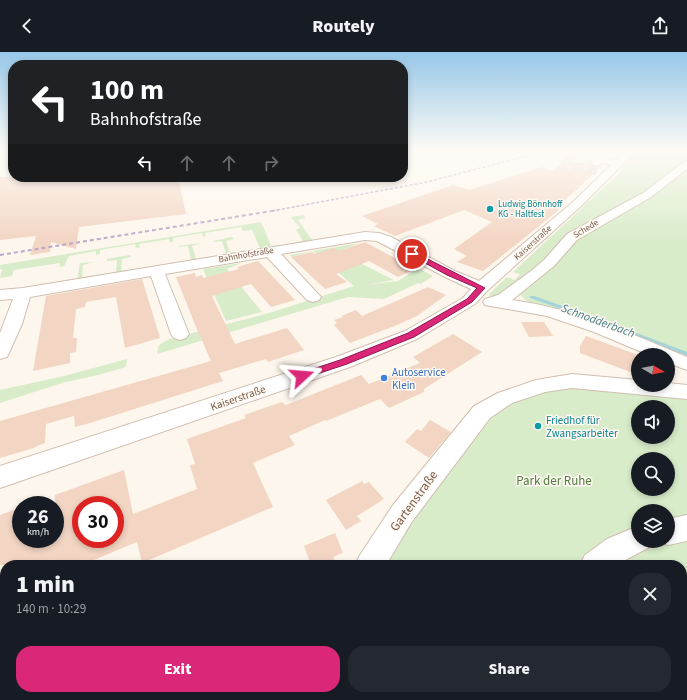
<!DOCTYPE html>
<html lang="en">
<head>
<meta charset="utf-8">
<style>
  :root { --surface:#171b24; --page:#242831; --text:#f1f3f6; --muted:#9ea1a6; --accent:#db2777 }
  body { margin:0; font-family:"Source Sans 3",sans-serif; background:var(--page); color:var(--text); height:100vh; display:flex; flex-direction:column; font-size:15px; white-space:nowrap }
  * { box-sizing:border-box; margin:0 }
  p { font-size:13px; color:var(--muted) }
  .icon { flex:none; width:22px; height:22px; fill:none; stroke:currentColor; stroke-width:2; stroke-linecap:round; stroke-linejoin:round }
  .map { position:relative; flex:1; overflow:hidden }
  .sheet { position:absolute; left:0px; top:508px; width:687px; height:140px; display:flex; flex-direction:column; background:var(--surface); border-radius:16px 16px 0 0; box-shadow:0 2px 6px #0003 }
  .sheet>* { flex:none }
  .hud { position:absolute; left:8px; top:8px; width:400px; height:122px; border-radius:16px; box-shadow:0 2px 6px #0003; background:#202124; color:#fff; overflow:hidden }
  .needle { width:26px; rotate:100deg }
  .fabs { position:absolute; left:631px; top:296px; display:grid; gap:8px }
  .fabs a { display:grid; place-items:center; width:44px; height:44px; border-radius:50%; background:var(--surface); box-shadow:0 2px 6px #0003; font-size:20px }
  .speed { position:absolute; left:12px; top:444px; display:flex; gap:8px; font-size:20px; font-weight:700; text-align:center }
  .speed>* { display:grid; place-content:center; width:52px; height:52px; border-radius:50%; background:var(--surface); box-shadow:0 2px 6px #0003; line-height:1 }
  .speed small { font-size:10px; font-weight:400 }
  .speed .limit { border:6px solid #d22; background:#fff; color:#111 }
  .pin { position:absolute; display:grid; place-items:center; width:34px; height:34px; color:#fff; margin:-17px; border:2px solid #fff; border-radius:50%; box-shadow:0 1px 4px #0007 }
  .me { position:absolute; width:44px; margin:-22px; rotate:71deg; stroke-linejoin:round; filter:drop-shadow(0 0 3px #0008) }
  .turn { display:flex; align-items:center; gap:14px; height:84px; padding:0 16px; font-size:18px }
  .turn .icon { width:52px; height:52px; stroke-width:2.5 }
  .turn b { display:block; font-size:28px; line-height:34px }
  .lanes { display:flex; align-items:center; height:38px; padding:0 16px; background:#0003; justify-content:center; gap:20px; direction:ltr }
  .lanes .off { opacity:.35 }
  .round { display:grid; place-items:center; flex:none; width:42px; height:42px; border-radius:16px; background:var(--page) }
  .head { display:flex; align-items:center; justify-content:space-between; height:68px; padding:0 16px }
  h1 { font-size:24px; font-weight:800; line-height:30px }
  .cta { display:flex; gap:8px; margin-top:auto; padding:8px 16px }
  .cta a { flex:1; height:46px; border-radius:16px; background:var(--accent); color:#fff; font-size:16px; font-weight:800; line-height:46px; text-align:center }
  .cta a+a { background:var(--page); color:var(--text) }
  header { display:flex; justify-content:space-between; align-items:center; height:52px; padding:0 16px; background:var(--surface); font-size:18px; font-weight:800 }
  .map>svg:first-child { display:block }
  .green { fill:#d8ecc9; fill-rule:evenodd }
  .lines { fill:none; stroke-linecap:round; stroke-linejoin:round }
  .stream { fill:#a5d3da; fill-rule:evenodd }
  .building { fill:#f3d5c3; fill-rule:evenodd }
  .minor-tunnel { stroke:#dcd0c4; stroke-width:10; stroke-dasharray:10 5.5; stroke-linecap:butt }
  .minor-casing { stroke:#d1beb0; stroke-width:2 }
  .minor { fill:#fff; fill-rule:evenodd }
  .rail-far1 { stroke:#b9a8c9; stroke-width:1.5; stroke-dasharray:3 2; stroke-linecap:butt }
  .rail { stroke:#b9a8c9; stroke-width:2; stroke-dasharray:4 3; stroke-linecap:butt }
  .route { fill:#db2777; stroke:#8e194d }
  .culture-dot { fill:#0f9aa8; stroke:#fffaf3; stroke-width:1.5 }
  .shop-dot { fill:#3f7fe0; stroke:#fffaf3; stroke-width:1.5 }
  .labels { text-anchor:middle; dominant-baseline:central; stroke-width:3; stroke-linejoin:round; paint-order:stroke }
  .far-culture-label { font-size:9px; fill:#0d838f; stroke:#fffaf3; text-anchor:start }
  .far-street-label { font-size:9px; fill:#7a5c4d; stroke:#fffaf3 }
  .shop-label { font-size:11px; fill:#366cbe; stroke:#fffaf3; text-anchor:start }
  .street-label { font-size:11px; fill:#7a5c4d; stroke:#fffaf3 }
  .culture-label { font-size:11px; fill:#0d838f; stroke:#fffaf3; text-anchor:start }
  .water-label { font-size:12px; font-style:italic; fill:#437c86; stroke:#fffaf3 }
  .near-park-label { font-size:13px; fill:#537a41; stroke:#fffaf3 }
  .near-street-label { font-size:13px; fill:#7a5c4d; stroke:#fffaf3 }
</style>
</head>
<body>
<header><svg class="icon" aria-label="back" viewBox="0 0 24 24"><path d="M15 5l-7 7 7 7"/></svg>Routely<svg class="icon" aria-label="share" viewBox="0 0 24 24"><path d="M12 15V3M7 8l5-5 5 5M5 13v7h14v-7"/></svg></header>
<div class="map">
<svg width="687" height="648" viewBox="0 0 687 648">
  <rect width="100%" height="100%" fill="#fdf6ec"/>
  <g class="green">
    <path d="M637,99H687V307L609,276L528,250L518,241L496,245L490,244L489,242L507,225L515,228L520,222L513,220L617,123Z"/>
    <path d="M303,163L306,166L298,168L312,188H324L294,193L293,191L303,189L296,178L300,176L291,165Z"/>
    <path d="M260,170L263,174L271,194L283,193V194L252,199V198L260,196L252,178L243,179L241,175L205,181L206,184L203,185L202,181L173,186V190H170L169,187L139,192L140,195L136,196L135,192L100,198V202L96,203V199L69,204L64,214L60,215V211L14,218L12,224L0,226L2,217H0V213Z"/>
    <path d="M232,185L234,187L226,189L230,201L239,200L240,201L172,212V211L191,208L188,194L179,195V194L201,191L192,194L196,207L226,202L222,189L214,190L213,189Z"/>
    <path d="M359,191L338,200L394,228L366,233L398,229L418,216L433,224L421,232L418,231L384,247L348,245L157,302L159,293L169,287L269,261L354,234L313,199L291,205L290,203Z"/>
    <path d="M130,203L131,205L122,207L121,219L141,216L142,217L77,228L80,211L94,210L83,213L82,225L116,220L117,208L107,209V207Z"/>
    <path d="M241,211L227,217L262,260L226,269L203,217Z"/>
    <path d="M127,307L126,315L98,323L62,331L0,351V338L64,324Z"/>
    <path d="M552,333L687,342V648H389L387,643H682V513H379L488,359ZM638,355H668V385H638ZM638,407H668V437H638ZM638,459H668V489H638Z"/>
  </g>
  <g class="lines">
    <path class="stream" d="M530,244H534L605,269L687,300V304L601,271L530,246Z"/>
  </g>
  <g class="building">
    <path d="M574,99H595L593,102H579L572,109L575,112H582L586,110H590L595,115L603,113L578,136H579L557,154L561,155L558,157L559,158L483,219L457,210L467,204L454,197L492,170L464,158L395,184L374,174L378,172L362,164L453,133L469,138L542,115L553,119L559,113H562Z"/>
    <path d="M0,125H178L186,162L79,175L76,197L51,190L50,200L30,203L36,184L0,188Z"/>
    <path d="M365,190L415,217L398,225L369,209L336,222L347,230L325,237L291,205L312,200L315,202L334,196L339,199Z"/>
    <path d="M258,209L295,248L271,255L251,232L212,244L235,292L287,276L304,298L268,310L266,307L219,321L223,329L90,371L75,375L74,364L46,372L45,391L37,394L34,396L0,406V369L211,309L196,275L176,225L195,221L196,225L202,223L203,226L239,217L237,215Z"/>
    <path d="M142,227L160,286L125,296L116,245L86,250L85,255L76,257L73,286H77L76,300L70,301V311L33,319L46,244Z"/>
    <path d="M428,235L446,243L417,264L397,273L350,291L334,273L337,271L334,268L343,265L341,264L356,258L362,264Z"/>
    <path d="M521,270H544L553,284L529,285Z"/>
    <path d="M453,282L482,300L424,337V340L389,356L380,347L326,369L325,368L289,384L295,393L253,411L273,455L142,511L137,490L82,513H0V463L21,455V487H55V443L124,418L133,462L197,437L190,413L195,412L187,387L246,366L244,363L282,350L286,353L361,323L369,332L420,311L413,305ZM81,453H115V487H81Z"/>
    <path d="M586,284L638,303V323L580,301V294Z"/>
    <path d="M430,368L451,380L429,406L405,390L417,377L421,379Z"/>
    <path d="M362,429L364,432L369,430L384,447L357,464L361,469L346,478L326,448Z"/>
    <path d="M335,481L343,501L333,505L337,513H311L304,494Z"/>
  </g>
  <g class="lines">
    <path class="minor-tunnel" d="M570,107L565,112L597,118"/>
    <g class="minor-casing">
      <g id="minor">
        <path d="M626,99H636L581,154L487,239L475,252L417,287L350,315L0,436V414L336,305L405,279L463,246L471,237L445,225L377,189L365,188L281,202L321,245L319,248L313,250L307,248L267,205L165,222L189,282L186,286L180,288L174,286L171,282L151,224L30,245L22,272L9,301L7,305L0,307V281L13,247L0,248V238L23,236L365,180L379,181L391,185L455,219L479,229L573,150L611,113L602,111L596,114L591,111L593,109L585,108L582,111H576L574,109L580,103H592L597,106L617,108Z"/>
        <path d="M687,109V117L651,145L577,188L554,214L512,248C573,256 630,281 687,305V318L668,311V303H649L594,280L547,264L485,253L483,250L485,247L498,243L531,219L544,208L567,182L643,141L684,110Z"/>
        <path d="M572,322L638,328V333H668V331L687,333V347L572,336L545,340L512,351L490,366L411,471L386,513H355L360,503L393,453L474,354L498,341L536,328Z"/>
        <path d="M687,463V489L668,493L658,489H668V467Z"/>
        <path d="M638,474V489H651L648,496L627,507L619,513H580L585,503L607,487Z"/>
        <path d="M343,643H379L381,648H345Z"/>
        <rect x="524" y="643" width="36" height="5"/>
      </g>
    </g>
    <use href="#minor" class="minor"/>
    <path class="rail-far1" d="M272,159L427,130L546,99"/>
    <path class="rail" d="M0,203L278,158"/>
  </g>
  <linearGradient id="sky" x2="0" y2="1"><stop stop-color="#97c7e8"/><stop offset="0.52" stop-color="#fefbf6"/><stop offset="1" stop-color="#fefbf6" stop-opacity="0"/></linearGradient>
  <rect width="687" height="190" fill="url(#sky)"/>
  <path class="route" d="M410,200H414L485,236L472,250L414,285L347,312L305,326H298L297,324L298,322L340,308L408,281L467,247L477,236L447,223L410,203Z"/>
  <g class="culture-dot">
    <circle cx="490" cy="157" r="4"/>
    <circle cx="538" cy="374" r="4"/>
  </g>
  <circle class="shop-dot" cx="384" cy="326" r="4"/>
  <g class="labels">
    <g class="far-culture-label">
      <text x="498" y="152">Ludwig Bönnhoff<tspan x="498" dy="10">KG - Haltfest</tspan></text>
    </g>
    <g class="far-street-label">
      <text transform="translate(586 177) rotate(-31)">Schede</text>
      <text transform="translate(533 191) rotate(-42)">Kaiserstraße</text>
      <text transform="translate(246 203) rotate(-10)">Bahnhofstraße</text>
    </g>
    <g class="shop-label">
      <text x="392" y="320">Autoservice<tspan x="392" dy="13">Klein</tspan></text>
    </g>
    <g class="street-label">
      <text transform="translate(238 346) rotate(-19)">Kaiserstraße</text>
    </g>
    <g class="culture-label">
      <text x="546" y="368">Friedhof für<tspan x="546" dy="13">Zwangsarbeiter</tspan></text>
    </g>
    <g class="water-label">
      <text transform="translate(598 269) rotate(20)">Schnodderbach</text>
    </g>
    <g class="near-park-label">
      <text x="554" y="429">Park der Ruhe</text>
    </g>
    <g class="near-street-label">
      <text transform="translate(414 449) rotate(-54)">Gartenstraße</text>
    </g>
  </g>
</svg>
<div class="fabs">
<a><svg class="needle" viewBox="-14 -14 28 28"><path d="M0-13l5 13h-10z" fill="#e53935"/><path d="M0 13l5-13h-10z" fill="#9ea1a6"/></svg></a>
<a><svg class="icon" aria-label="sound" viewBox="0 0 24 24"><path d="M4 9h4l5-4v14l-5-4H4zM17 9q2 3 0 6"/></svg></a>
<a><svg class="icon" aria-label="search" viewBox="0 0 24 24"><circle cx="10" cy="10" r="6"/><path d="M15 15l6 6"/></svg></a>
<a><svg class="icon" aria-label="layers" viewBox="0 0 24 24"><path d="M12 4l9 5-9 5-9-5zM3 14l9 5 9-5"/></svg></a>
</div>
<div class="speed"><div>26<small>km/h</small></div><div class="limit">30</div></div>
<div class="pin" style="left:412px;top:202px;background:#d93025"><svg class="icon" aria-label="arrive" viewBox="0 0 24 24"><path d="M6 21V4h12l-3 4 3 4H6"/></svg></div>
<svg class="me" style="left:302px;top:324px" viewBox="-20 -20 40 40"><path d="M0-17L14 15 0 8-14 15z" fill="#db2777" stroke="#fff" stroke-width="4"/></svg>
<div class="hud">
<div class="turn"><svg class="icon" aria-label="left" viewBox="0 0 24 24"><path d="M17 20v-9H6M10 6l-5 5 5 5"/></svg><div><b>100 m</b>Bahnhofstraße</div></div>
<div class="lanes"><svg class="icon" aria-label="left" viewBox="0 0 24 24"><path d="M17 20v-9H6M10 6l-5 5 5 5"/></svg><svg class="icon off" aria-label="ahead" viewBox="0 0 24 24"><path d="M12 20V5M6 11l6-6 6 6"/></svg><svg class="icon off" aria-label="ahead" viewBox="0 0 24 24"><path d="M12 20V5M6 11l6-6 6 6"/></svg><svg class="icon off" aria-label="right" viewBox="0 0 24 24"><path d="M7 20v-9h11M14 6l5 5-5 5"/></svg></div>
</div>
<section class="sheet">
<div class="head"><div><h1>1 min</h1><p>140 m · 10:29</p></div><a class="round"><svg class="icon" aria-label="close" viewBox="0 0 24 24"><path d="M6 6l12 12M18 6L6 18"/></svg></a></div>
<div class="cta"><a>Exit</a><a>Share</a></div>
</section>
</div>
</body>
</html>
